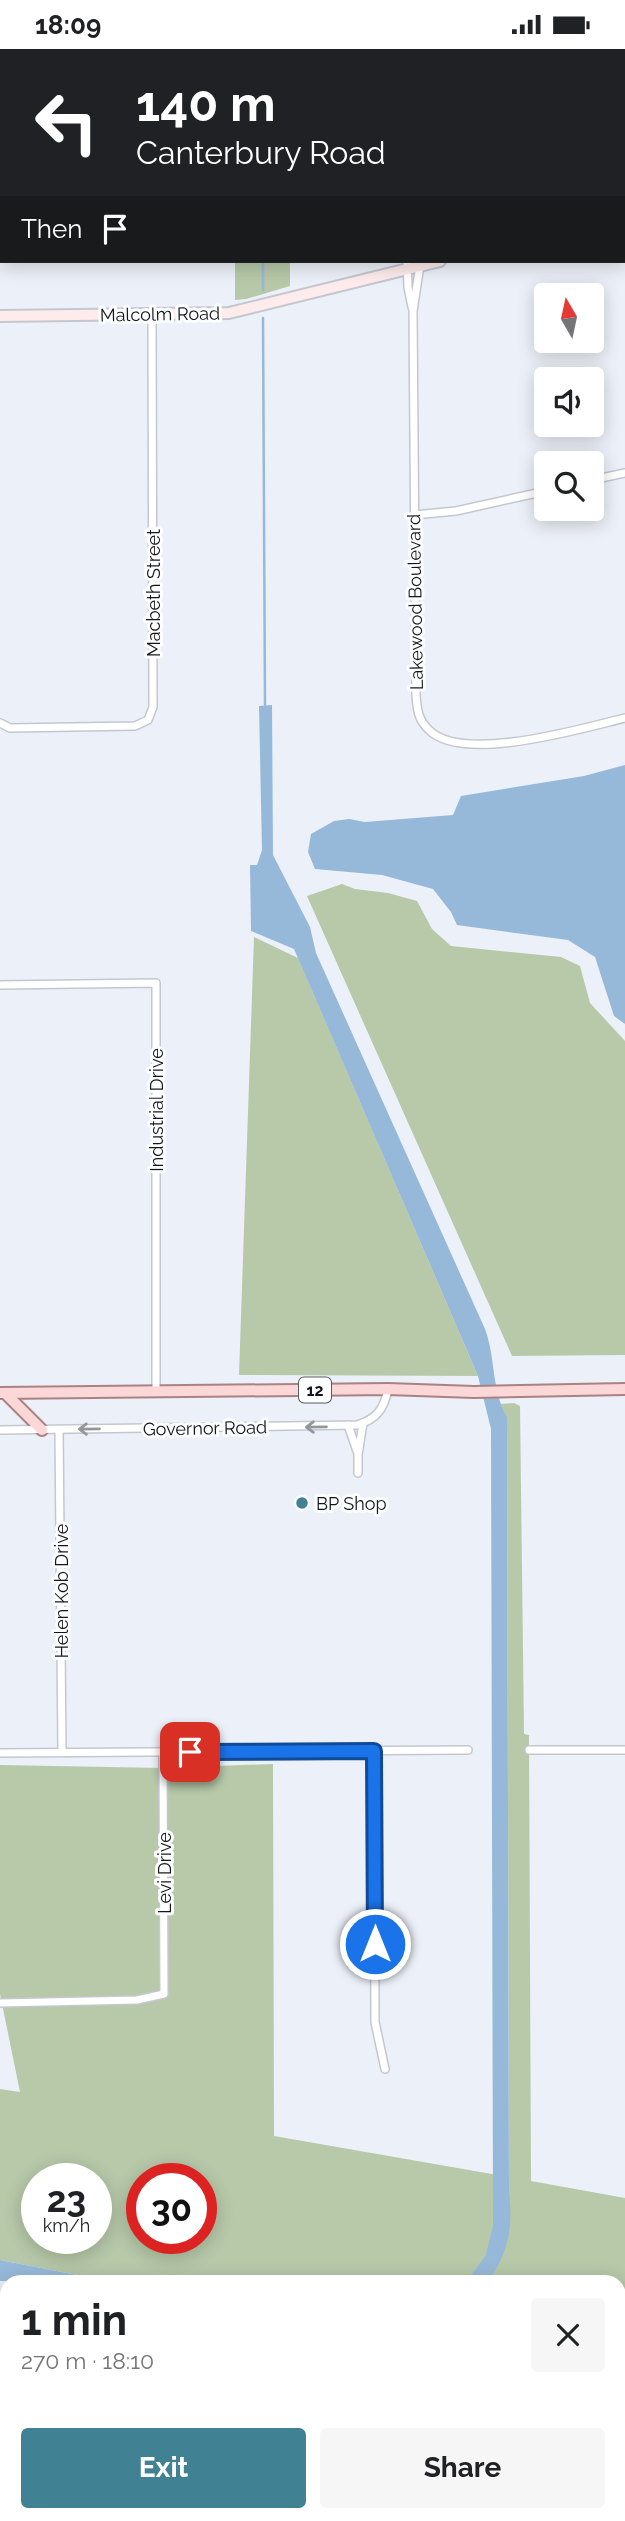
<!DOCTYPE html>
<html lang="en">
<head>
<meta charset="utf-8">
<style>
  :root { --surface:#fff; --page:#f6f6f6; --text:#202124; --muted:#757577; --accent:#408193 }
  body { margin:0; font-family:Raleway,sans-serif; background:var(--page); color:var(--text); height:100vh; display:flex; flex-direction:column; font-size:26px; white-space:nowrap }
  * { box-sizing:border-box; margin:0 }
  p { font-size:23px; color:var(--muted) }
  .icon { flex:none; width:38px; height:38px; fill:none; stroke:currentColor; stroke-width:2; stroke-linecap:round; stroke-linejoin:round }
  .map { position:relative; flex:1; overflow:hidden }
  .details { position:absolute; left:0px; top:2226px; width:626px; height:247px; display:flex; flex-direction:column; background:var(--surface); border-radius:21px 21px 0 0; box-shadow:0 4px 18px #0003 }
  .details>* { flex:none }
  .guide { position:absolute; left:0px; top:0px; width:626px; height:214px; box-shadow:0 4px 18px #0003; background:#202124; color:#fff; overflow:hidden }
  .needle { width:46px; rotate:351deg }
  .buttons { position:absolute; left:534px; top:234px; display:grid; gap:14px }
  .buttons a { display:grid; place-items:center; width:70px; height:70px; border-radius:7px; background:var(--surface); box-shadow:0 4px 18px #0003; font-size:35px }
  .speed { position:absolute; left:21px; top:2114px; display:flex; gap:14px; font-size:35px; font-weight:700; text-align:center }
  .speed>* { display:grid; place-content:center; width:91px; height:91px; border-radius:50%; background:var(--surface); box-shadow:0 4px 18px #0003; line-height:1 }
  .speed small { font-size:18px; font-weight:400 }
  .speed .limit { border:10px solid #d22; background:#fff; color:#111 }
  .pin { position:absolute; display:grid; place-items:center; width:60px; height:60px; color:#fff; margin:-30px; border-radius:14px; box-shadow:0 4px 10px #0006 }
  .me { position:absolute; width:77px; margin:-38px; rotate:0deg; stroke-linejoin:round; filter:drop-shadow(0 0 5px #0008) }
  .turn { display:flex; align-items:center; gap:24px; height:147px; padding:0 21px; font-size:32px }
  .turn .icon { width:91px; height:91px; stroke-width:2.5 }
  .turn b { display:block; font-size:49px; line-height:60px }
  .then { display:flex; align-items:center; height:66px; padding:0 21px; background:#0003; gap:14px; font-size:26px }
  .round { display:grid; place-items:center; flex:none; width:74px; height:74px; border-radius:7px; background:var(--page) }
  .overview { display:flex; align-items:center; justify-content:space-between; height:119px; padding:0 21px }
  h1 { font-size:42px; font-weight:700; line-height:52px }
  .primary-button { display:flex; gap:14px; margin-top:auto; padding:14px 21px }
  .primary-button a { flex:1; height:80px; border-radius:7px; background:var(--accent); color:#fff; font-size:28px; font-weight:700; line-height:80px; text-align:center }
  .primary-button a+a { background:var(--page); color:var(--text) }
  .status { display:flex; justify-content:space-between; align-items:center; height:49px; padding:0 35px; background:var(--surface); direction:ltr }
  .status svg { height:19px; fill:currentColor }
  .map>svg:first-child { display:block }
  .green { fill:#b7c9a9; fill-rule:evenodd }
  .water { fill:#97b9d9 }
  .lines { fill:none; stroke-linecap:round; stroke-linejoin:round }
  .stream { stroke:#97b9d9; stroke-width:2.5 }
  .street-casing { stroke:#c4c7cf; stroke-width:10 }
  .secondary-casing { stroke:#c4c7cf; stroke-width:14 }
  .primary-casing { stroke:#aa8283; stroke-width:14 }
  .street { stroke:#fff; stroke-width:7 }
  .secondary { stroke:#feebeb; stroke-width:10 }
  .primary { stroke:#fcd7d7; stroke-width:10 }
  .oneway { stroke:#959697 }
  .route-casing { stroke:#114b97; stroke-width:18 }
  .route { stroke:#1a73e8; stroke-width:12 }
  .poi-dot { fill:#408193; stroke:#fcfdff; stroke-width:2.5 }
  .labels { text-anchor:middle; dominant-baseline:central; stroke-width:6; stroke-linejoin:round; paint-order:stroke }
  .shield { fill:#fcfdff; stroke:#5a5b5d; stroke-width:2 }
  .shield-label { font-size:16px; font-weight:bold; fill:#141518 }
  .street-label { font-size:18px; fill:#141518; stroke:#fcfdff }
  .poi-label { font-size:18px; fill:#141518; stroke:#fcfdff; text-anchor:start }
</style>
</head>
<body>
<div class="status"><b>18:09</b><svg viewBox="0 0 49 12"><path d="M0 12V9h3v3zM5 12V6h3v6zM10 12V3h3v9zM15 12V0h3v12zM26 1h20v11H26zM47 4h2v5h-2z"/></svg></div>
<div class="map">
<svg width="625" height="2472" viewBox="0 0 625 2472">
  <rect width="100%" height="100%" fill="#ecf0f8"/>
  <g class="green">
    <path d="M235,212H290V237L246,250L235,251Z"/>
    <path d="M342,835L355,840L388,844L417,852L432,880L451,897L561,908L580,917L590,954L625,992V1306L512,1307L307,847Z"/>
    <path d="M254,888L298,909L478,1327L239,1326Z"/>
    <path d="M514,1354L520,1357L524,1685L529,1686L531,2132L625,2149V2327L620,2326V2233H113L0,2211V2040L20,2043L0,1945V1716L163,1719L273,1715L274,2087L509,2128L507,1369L500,1355ZM37,2130H96V2189H37ZM142,2130H201V2189H142Z"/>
    <path d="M0,2413L7,2414V2466H59L67,2472H15L10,2468L0,2472Z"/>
  </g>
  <g class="water">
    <path d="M272,656L273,806L310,878L316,904L485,1280C496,1310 491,1340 507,1368L509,2142C513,2179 509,2202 488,2233H466L486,2206L493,2176L491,1380L478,1327L294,900L251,882L250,816H257L262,801L259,657Z"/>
    <path d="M625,716V975L614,967L595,908L568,891L457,876L451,863L433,840L382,826L315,820L308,803L311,785L334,772L349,770L365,773L453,766L461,747L584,727Z"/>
    <path d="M0,2211L113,2233L0,2232Z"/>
  </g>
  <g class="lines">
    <g class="stream">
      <path d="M262,0V2"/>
      <path d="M263,212V241"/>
      <path d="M263,269L265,657"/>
      <path d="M0,2275L7,2277"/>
      <path d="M620,2388L625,2389"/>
    </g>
    <g class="street-casing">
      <g id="street">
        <path d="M408,0V2"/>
        <path d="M407,212L408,238L412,258"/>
        <path d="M420,216L413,262L416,646C417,660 418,671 429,681C463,715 583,679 625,669"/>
        <path d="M592,431L625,424"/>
        <path d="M414,466L456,462L546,442"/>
        <path d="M0,674L10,679L135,677L148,671L153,658L152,266"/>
        <path d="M0,936L156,934V1343"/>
        <path d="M348,1376L357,1402"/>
        <path d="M0,1381L357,1376C377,1370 384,1360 388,1340"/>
        <path d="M59,1381L62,1703"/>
        <path d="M358,1424V1406L363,1374"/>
        <path d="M529,1701H625"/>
        <path d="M374,1702L375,1973L385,2020"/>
        <path d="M0,1704L468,1701"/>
        <path d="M0,1954L137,1951L164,1945L163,1703"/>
        <path d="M616,2466L620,2472"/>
        <path d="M186,2472L187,2466"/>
      </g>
    </g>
    <g class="secondary-casing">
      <path id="secondary" d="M0,267L229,264L440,212"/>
    </g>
    <g class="primary-casing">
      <g id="primary">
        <path d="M0,1344L388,1340L474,1343L625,1340"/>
        <path d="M5,1344L42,1381"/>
      </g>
    </g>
    <use href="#street" class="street"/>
    <use href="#secondary" class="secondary"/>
    <use href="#primary" class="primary"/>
  </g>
  <defs><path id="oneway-shaft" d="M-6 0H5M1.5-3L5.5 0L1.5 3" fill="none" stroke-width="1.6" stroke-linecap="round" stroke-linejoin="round" transform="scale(1.75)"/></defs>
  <g class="oneway">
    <use href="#oneway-shaft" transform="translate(316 1378) rotate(179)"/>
    <use href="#oneway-shaft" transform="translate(89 1380) rotate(179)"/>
  </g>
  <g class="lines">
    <g class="route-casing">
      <path id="route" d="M190,1703L374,1702L375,1895"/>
    </g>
    <use href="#route" class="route"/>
  </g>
  <circle class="poi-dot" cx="302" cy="1454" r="7"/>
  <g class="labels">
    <rect class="shield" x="299" y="1328.5" width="32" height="25" rx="5"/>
    <g class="shield-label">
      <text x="315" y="1341">12</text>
    </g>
    <g class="street-label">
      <text transform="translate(160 265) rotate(-1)">Malcolm Road</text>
      <text transform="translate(153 544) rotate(-90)">Macbeth Street</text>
      <text transform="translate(415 553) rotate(-91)">Lakewood Boulevard</text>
      <text transform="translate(156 1061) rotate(-90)">Industrial Drive</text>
      <text transform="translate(205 1379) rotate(-1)">Governor Road</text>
      <text transform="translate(61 1542) rotate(-90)">Helen Kob Drive</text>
      <text transform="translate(164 1824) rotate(-90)">Levi Drive</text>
    </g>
    <g class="poi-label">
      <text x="316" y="1454">BP Shop</text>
    </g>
  </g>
</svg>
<div class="buttons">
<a><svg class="needle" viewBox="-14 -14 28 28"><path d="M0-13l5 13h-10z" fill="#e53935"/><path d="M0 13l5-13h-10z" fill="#757577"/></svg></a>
<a><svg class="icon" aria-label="sound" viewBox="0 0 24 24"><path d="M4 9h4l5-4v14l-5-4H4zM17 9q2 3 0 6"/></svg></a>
<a><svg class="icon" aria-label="search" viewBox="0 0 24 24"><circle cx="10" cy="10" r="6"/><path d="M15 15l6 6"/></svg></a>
</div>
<div class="speed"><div>23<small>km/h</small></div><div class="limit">30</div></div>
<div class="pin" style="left:190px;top:1703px;background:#d93025"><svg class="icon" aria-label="arrive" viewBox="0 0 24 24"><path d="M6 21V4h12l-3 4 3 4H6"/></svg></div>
<svg class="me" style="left:375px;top:1895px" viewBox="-20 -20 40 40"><circle r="17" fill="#1a73e8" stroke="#fff" stroke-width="3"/><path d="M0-11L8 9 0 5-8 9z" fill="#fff"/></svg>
<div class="guide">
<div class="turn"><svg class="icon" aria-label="left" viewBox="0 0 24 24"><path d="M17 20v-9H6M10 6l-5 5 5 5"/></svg><div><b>140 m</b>Canterbury Road</div></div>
<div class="then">Then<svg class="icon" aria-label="arrive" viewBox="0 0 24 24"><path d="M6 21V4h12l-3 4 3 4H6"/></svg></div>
</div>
<section class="details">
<div class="overview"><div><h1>1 min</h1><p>270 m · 18:10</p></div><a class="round"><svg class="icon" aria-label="close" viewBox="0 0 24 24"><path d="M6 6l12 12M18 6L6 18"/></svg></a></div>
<div class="primary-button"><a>Exit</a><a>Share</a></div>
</section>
</div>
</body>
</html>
